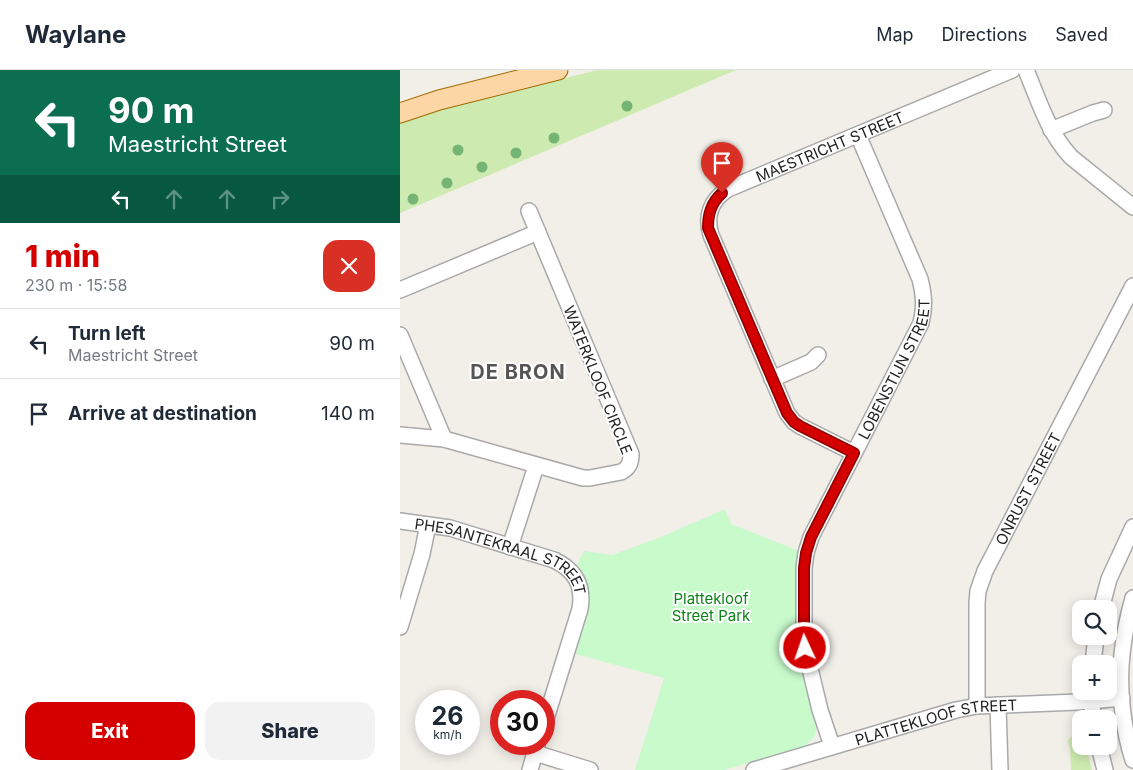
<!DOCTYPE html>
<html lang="en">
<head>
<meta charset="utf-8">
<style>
  :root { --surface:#fff; --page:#f2f2f3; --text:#1f2937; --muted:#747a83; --line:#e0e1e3; --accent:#d40000 }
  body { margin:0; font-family:Inter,sans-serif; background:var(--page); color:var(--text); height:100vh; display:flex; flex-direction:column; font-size:19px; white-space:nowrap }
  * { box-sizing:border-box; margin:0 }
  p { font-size:16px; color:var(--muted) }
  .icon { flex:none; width:28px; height:28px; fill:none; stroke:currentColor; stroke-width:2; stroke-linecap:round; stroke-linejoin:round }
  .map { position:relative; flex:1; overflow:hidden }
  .side { display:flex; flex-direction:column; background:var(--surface); width:400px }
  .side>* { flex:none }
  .guide { background:#0b6e4f; color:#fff; overflow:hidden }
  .tools { position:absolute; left:672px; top:530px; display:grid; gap:10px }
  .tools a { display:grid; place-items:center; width:45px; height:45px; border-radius:10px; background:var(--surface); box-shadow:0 2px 12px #0003; font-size:25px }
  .speed { position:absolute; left:15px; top:620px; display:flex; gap:10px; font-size:25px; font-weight:700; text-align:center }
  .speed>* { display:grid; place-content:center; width:65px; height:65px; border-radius:50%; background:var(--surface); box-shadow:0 2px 12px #0003; line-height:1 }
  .speed small { font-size:12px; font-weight:400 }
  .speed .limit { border:8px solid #d22; background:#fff; color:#111 }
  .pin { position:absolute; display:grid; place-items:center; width:42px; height:42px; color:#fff; margin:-51px -21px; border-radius:50% 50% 50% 0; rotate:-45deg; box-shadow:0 0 5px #0007 }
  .pin .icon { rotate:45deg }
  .me { position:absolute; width:55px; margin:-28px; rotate:357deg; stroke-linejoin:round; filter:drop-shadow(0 0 4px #0008) }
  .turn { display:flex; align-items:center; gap:18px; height:105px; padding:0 25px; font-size:22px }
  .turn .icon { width:65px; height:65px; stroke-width:2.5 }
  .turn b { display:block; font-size:35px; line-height:42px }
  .lanes { display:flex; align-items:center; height:48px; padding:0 25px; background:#0003; justify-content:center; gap:25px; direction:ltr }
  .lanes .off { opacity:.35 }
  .round { display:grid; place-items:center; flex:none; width:52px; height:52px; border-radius:15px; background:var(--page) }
  .headline { display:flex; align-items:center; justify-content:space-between; height:85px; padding:0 25px }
  h1 { font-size:30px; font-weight:800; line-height:38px; color:var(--accent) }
  .button { display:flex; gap:10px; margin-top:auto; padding:10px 25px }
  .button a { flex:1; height:58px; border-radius:15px; background:var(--accent); color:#fff; font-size:20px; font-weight:800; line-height:58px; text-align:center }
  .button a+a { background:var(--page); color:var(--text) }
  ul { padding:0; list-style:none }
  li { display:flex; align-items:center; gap:15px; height:70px; padding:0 25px; border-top:1px solid var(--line) }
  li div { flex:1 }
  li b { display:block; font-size:19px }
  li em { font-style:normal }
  header { display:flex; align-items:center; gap:30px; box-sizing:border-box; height:70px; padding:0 25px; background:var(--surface); border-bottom:1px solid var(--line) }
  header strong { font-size:24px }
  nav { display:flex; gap:28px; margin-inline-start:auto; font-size:18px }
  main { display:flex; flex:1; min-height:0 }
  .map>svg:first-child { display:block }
  .grass { fill:#cdebb0 }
  .park { fill:#c8facc }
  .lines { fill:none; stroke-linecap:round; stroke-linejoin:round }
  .minor-casing { stroke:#a9a9a9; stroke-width:18 }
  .major-casing { stroke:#a06b00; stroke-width:21 }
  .minor { stroke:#fff; stroke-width:15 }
  .major { stroke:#fcd6a4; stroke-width:19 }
  .tree { fill:#74b475 }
  .route-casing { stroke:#8a0000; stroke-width:12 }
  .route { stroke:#d40000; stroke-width:9 }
  .labels { text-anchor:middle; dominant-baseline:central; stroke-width:4; stroke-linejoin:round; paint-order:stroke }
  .street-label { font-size:15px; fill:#222; stroke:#fff }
  .park-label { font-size:15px; fill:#0c8416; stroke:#fff }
  .district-label { font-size:20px; font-weight:bold; letter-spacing:1px; fill:#555; stroke:#fff }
</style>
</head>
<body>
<header>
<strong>Waylane</strong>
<nav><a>Map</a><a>Directions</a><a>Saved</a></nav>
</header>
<main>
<section class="side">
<div class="guide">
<div class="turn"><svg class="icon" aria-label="left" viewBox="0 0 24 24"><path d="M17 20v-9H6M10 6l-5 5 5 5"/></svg><div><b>90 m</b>Maestricht Street</div></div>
<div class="lanes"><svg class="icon" aria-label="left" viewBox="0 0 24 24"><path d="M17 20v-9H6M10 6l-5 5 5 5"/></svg><svg class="icon off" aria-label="ahead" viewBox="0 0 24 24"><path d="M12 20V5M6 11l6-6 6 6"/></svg><svg class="icon off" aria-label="ahead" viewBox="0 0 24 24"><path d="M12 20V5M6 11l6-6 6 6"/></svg><svg class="icon off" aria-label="right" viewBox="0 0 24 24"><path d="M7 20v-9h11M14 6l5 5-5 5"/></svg></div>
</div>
<div class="headline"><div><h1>1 min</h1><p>230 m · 15:58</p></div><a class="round" style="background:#d93025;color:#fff"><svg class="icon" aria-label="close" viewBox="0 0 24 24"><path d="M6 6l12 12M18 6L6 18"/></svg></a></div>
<ul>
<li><svg class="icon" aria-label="left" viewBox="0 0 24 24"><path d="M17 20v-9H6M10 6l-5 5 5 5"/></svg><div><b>Turn left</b><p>Maestricht Street</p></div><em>90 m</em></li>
<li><svg class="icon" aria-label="arrive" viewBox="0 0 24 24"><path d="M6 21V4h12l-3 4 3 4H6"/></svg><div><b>Arrive at destination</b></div><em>140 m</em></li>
</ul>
<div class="button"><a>Exit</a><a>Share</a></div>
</section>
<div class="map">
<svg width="733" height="700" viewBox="0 0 733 700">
  <rect width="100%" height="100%" fill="#f2efe9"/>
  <g class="grass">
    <path d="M198,0H336L0,143V53L57,34Z"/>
    <path d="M676,662L681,663V676H686L692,700H671L670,677H669L668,670Z"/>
  </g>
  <path class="park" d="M325,439L331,454L399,481L396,507L398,579L402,604L417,657L414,667L407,674L403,677L324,700H235L264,608L175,584C185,552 199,526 176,496L184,481L212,485L261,467Z"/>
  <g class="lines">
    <g class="minor-casing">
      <g id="minor">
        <path d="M626,0C639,31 648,62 671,87L733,137"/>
        <path d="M651,60L693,43L704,40"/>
        <path d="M0,220L138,162"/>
        <path d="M0,265L44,369"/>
        <path d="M372,309L411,292L418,285"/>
        <path d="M0,365L44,369L183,408H190L221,402C229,398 231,393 231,384L129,141"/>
        <path id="s1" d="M454,383L400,356L394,352L387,343L311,165C305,146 311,130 328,119L612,0"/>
        <path id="s2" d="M0,451L50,458L154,490C175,500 184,515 180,539L144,655"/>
        <path d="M110,477L136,396"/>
        <path d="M733,528C728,546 724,565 722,584C718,617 723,659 733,690"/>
        <path d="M701,539L709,509L733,457"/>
        <path d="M0,557L22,484L28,455"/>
        <path d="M693,594L696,566"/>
        <path d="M692,621L691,631L694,649"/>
        <path d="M598,635L600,700"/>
        <path id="s3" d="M577,636V533L578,521L585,501L733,216"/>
        <path id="s4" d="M432,676L420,640L405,578L404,553V498L406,483L411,467L521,253C525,237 524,225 520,209L458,65"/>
        <path d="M699,676L705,700"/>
        <path d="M135,683L190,700"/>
        <path d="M130,700L137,675"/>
        <path id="s5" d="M354,700L556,640L577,636L678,632L722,628"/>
      </g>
    </g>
    <g class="major-casing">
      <path id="major" d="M0,43L39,30L158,0"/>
    </g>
    <use href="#minor" class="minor"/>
    <use href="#major" class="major"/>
  </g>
  <g class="tree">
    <circle cx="227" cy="36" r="5.5"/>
    <circle cx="154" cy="68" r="5.5"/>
    <circle cx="58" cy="80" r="5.5"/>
    <circle cx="116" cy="83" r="5.5"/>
    <circle cx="82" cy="97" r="5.5"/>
    <circle cx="47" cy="113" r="5.5"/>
    <circle cx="13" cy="129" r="5.5"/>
  </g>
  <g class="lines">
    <g class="route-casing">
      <path id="route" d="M322,123C311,133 308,144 308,158L387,343L394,352L400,356L454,383L411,467L406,483L404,498V553L405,578"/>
    </g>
    <use href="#route" class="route"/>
  </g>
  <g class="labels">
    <g class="street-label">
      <text stroke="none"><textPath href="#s1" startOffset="436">MAESTRICHT STREET</textPath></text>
      <text stroke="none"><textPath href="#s4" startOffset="402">LOBENSTIJN STREET</textPath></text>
      <text transform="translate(198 310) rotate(68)">WATERKLOOF CIRCLE</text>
      <text stroke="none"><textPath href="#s3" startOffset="229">ONRUST STREET</textPath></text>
      <text stroke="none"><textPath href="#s2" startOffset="110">PHESANTEKRAAL STREET</textPath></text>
      <text stroke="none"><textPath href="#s5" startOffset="189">PLATTEKLOOF STREET</textPath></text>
    </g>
    <g class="park-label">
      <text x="311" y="528">Plattekloof<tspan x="311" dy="17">Street Park</tspan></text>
    </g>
    <g class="district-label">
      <text x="118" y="302">DE BRON</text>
    </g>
  </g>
</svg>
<div class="tools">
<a><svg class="icon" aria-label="search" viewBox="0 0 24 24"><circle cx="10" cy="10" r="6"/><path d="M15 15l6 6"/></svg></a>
<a>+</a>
<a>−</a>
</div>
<div class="speed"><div>26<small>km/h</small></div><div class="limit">30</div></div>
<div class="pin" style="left:322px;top:123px;background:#d93025"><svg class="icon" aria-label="arrive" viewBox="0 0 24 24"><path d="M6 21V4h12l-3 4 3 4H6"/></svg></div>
<svg class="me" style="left:405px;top:578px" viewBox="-20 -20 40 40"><circle r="17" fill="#d40000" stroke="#fff" stroke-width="3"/><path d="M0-11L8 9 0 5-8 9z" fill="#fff"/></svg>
</div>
</main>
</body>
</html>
